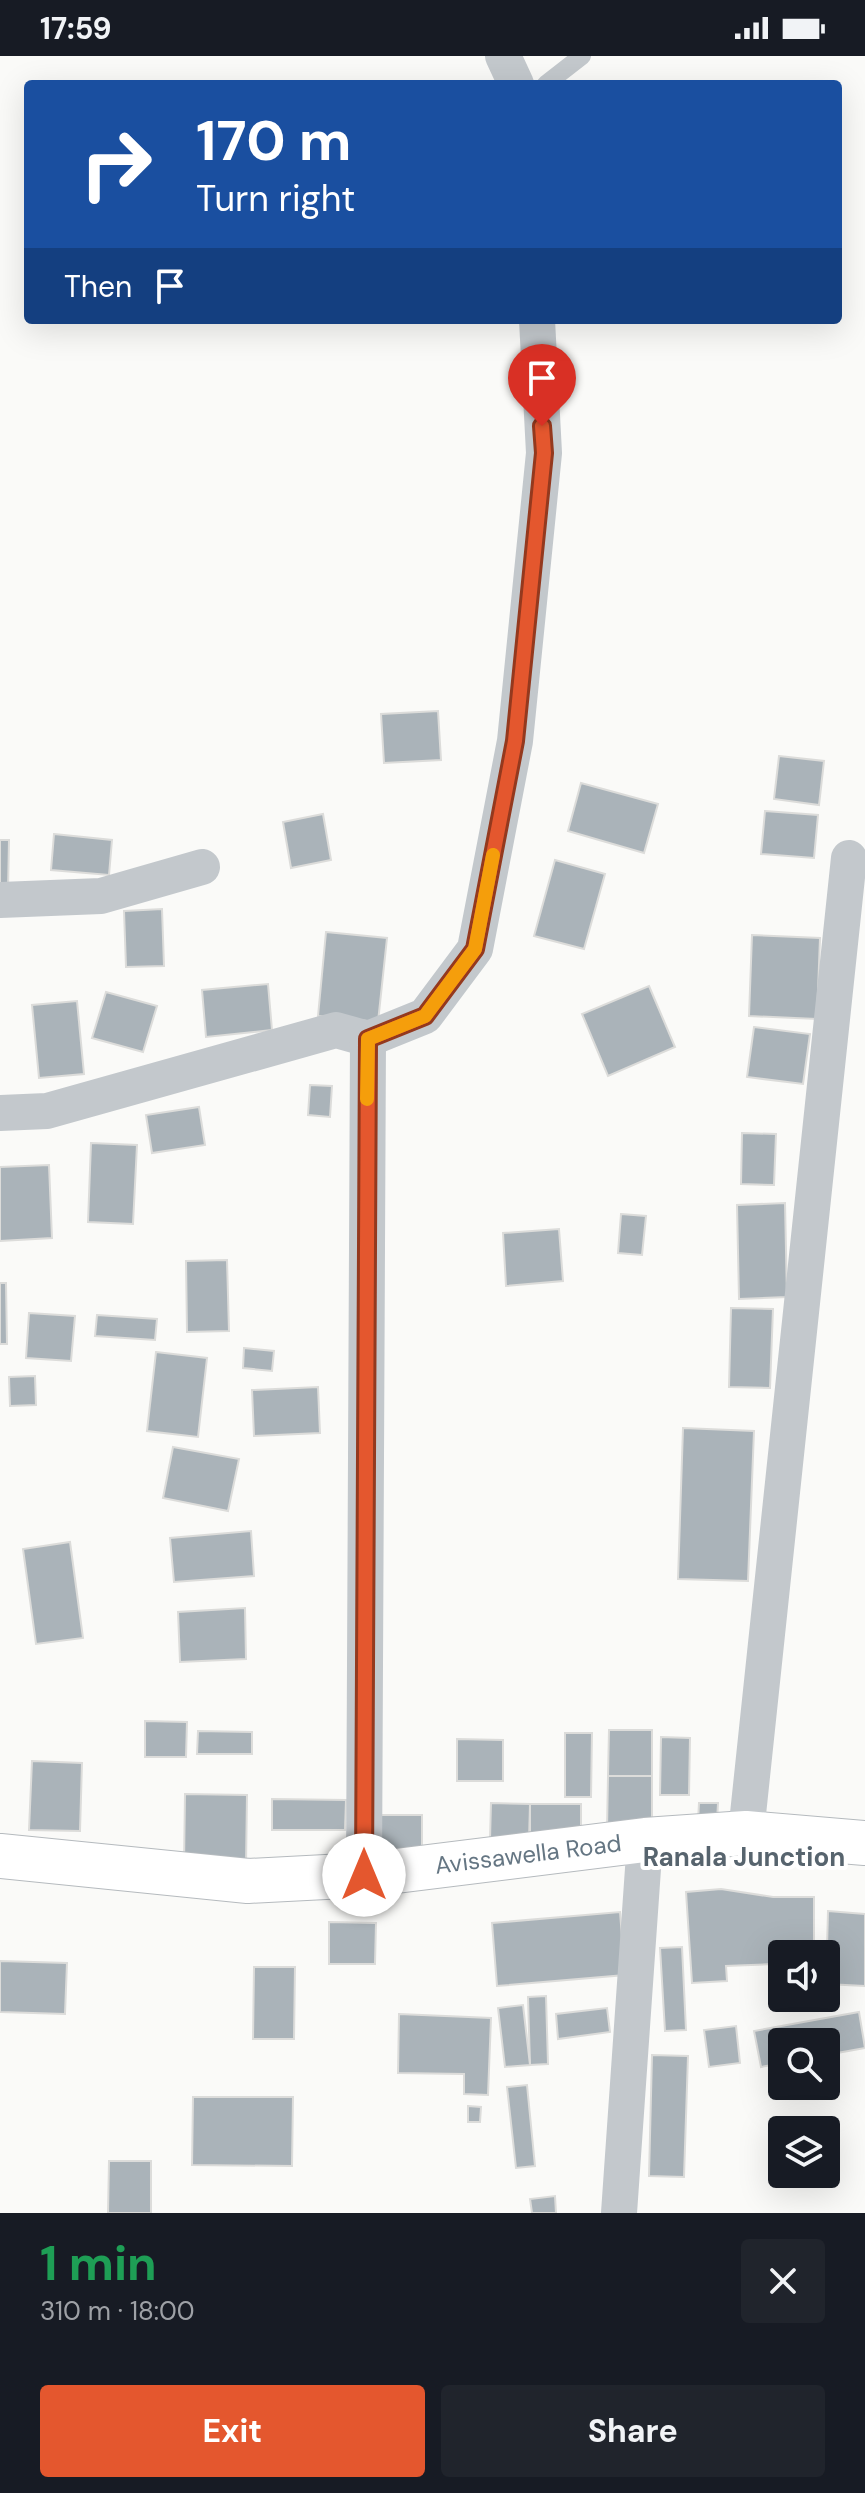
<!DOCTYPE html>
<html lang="en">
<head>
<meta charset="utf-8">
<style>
  :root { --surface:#171b24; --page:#20242c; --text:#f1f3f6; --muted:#9ea1a6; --accent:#e4572e }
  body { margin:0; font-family:"DM Sans",sans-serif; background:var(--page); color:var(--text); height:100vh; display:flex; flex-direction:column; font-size:30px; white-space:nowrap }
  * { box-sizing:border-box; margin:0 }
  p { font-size:26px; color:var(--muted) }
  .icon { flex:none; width:44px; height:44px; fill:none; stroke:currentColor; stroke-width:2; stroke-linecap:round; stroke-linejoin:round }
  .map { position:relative; height:2157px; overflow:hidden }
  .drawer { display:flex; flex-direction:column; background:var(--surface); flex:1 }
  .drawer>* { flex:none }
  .top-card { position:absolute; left:24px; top:24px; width:818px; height:244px; border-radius:8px; box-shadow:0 8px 32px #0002; background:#1a4fa0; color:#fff; overflow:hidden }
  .controls { position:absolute; left:768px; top:1884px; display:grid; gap:16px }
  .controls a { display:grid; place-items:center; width:72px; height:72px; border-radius:8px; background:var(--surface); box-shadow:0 8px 32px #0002; font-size:40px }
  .pin { position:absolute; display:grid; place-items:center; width:68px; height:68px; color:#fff; margin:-82px -34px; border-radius:50% 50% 50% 0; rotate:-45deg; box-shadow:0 0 8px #0007 }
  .pin .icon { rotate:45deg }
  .me { position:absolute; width:88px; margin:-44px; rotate:0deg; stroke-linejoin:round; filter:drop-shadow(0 0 6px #0008) }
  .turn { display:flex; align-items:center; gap:28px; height:168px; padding:0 40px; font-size:36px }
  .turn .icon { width:104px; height:104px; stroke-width:2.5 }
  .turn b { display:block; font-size:56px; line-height:68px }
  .then { display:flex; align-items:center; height:76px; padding:0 40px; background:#0003; gap:16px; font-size:30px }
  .round { display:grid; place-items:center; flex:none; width:84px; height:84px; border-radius:8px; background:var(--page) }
  .headline { display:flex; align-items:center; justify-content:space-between; height:136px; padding:0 40px }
  h1 { font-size:48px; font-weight:700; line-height:60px; color:#1e9e55 }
  .primary-button { display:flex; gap:16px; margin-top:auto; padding:16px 40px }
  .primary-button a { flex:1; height:92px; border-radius:8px; background:var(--accent); color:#fff; font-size:32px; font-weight:700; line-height:92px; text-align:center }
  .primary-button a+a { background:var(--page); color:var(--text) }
  .status { display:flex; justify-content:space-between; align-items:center; height:56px; padding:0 40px; background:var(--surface); direction:ltr }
  .status svg { height:22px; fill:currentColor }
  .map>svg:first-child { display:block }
  .building { fill:#aab3b9; stroke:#dcdcda; stroke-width:2 }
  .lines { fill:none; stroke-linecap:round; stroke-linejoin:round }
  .primary-casing { stroke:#b5babe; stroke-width:46 }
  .lane { stroke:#c3c8cc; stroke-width:18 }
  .street { stroke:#c3c8cc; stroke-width:36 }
  .primary { stroke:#fff; stroke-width:44 }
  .route-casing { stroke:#94391e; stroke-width:20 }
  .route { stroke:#e4572e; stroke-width:14 }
  .slow { stroke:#f59e0b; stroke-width:14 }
  .labels { text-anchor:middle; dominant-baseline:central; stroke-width:8; stroke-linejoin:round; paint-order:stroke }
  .street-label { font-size:24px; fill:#657683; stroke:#fff }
  .neighbourhood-label { font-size:26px; font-weight:bold; fill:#57646e; stroke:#fff }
</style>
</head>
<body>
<div class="status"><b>17:59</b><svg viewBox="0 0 49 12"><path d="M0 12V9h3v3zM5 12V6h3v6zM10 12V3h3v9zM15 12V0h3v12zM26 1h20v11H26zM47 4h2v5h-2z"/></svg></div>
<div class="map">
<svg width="865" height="2157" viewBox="0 0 865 2157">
  <rect width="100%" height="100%" fill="#fafaf8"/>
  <g class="building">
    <path d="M438,655L441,704L384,707L381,658Z"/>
    <path d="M779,700L824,705L819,749L774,743Z"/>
    <path d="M581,727L658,748L644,797L568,775Z"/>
    <path d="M765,755L818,759L814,802L761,798Z"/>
    <path d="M323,758L331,804L291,812L283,766Z"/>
    <path d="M54,778L112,784L109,819L51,814Z"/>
    <path d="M0,784H9L8,835H0Z"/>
    <path d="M555,804L605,818L584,893L534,880Z"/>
    <path d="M162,853L164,910L126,911L124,855Z"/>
    <path d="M326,876L387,882L378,966L318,960Z"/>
    <path d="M752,879L820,882L817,963L749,960Z"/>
    <path d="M268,928L272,974L206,981L202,934Z"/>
    <path d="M649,930L675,991L608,1020L582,958Z"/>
    <path d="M106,936L157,950L143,996L92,982Z"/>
    <path d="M77,945L84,1018L39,1022L32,949Z"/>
    <path d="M754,971L810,978L803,1028L747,1021Z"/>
    <path d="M310,1029L332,1030L330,1061L308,1059Z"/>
    <path d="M199,1051L205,1089L152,1097L146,1059Z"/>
    <path d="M742,1077L776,1078L774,1129L741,1128Z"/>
    <path d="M91,1087L137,1089L133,1168L88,1166Z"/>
    <path d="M49,1109L52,1182L0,1185V1111Z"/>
    <path d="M785,1147L787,1241L739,1243L737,1149Z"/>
    <path d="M621,1158L646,1160L642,1199L618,1197Z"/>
    <path d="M559,1173L563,1225L506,1230L503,1177Z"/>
    <path d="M227,1204L229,1275L187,1276L186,1205Z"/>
    <path d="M0,1227H6L7,1288H0Z"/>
    <path d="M731,1252L773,1253L770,1332L729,1331Z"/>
    <path d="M29,1257L75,1260L71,1305L26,1302Z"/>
    <path d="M97,1259L157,1263L155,1284L95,1280Z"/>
    <path d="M244,1292L274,1295L272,1315L243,1312Z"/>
    <path d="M156,1296L207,1302L198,1381L147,1375Z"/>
    <path d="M35,1320L36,1349L10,1350L9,1321Z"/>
    <path d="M318,1331L320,1377L254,1380L252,1334Z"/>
    <path d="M683,1372L754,1375L748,1525L678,1523Z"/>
    <path d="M173,1391L239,1403L228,1455L163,1442Z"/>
    <path d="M251,1475L254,1520L174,1526L170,1482Z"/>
    <path d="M70,1486L83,1582L36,1588L23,1493Z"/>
    <path d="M245,1552L246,1603L180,1606L178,1556Z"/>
    <path d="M145,1665L187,1666L186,1701H145Z"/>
    <path d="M609,1674H652V1720H608Z"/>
    <path d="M198,1675L252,1676V1698H197Z"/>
    <path d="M565,1677H592L591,1741H565Z"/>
    <path d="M661,1681L690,1682L689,1739H660Z"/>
    <path d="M457,1683L503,1684V1725H457Z"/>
    <path d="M32,1705L82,1707L80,1775L29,1774Z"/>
    <path d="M608,1720H652V1773H607Z"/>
    <path d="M185,1738L247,1739L246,1809L184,1808Z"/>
    <path d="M272,1743L346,1744L345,1774H272Z"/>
    <path d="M491,1747L530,1748L529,1785L490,1783Z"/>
    <path d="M699,1747H718L717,1765H698Z"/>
    <path d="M530,1748H581V1779L530,1778Z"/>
    <path d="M376,1759H422V1801H375Z"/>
    <path d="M721,1833L773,1841H814V1898H782V1919H773V1908L726,1910L727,1925L692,1927L686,1836Z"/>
    <path d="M828,1855L865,1858V1930L826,1928Z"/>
    <path d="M620,1856L625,1919L497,1930L492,1867Z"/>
    <path d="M329,1866L376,1867L375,1908H329Z"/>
    <path d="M682,1891L686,1974L665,1975L660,1892Z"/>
    <path d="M0,1905L67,1907L65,1958L0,1956Z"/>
    <path d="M254,1911H295L294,1983H253Z"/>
    <path d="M546,1940L548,2008L530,2009L528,1941Z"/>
    <path d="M523,1949L530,2009L505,2011L498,1952Z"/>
    <path d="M607,1952L610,1976L558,1983L556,1958Z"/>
    <path d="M859,1956L865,1992L826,1999V1986H782V2007L761,2011L754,1975Z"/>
    <path d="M399,1958L491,1962L488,2039L464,2038V2018L398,2017Z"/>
    <path d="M736,1970L740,2007L709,2011L704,1974Z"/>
    <path d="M652,1999L688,2000L684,2121L649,2120Z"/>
    <path d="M527,2029L535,2110L516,2112L507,2031Z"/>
    <path d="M193,2041H293L292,2110L192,2109Z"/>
    <path d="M468,2050L481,2051L480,2066H468Z"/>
    <path d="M109,2105H151V2157H108Z"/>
    <path d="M555,2140L556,2157H532L530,2143Z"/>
  </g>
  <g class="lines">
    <g class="primary-casing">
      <path id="primary" d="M0,1800L248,1825L364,1819L645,1784L746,1777L865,1787"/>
    </g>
    <path class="lane" d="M546,28L582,0"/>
    <g class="street">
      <path d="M503,0L516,28"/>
      <path d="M0,844L101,840L202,811"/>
      <path d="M0,1057L47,1055L336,974L368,983L425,960L475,893L515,685L544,397L537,264"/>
      <path d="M746,1777L849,802"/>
      <path d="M364,1819L368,983"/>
      <path d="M619,2157L645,1784"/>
    </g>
    <use href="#primary" class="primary"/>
  </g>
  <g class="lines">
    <g class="route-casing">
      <path id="route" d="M364,1819L368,983L425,960L475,893L515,685L544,397L542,370"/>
    </g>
    <use href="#route" class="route"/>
    <path class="slow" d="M367,1043L368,983L425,960L475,893L493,799"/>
  </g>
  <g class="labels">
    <g class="street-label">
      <text transform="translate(528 1798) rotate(-7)">Avissawella Road</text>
    </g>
    <g class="neighbourhood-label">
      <text x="744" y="1801">Ranala Junction</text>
    </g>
  </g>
</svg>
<div class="controls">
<a><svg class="icon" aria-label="sound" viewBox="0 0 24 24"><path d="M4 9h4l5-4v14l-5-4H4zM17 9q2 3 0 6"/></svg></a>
<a><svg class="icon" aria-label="search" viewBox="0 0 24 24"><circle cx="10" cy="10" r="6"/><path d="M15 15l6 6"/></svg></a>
<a><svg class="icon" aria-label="layers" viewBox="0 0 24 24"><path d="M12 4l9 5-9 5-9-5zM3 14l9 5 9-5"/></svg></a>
</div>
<div class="pin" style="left:542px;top:370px;background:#d93025"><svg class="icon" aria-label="arrive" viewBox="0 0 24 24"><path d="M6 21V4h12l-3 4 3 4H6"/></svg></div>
<svg class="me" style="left:364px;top:1819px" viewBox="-20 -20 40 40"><circle r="19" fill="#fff"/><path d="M0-13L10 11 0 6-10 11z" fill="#e4572e"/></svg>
<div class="top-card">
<div class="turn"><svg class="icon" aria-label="right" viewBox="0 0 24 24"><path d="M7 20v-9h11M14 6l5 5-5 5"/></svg><div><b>170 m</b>Turn right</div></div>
<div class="then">Then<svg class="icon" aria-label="arrive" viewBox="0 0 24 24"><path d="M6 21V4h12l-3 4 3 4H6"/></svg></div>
</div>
</div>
<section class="drawer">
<div class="headline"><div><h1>1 min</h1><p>310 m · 18:00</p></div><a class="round"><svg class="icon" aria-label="close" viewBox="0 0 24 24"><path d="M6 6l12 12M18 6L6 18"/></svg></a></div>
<div class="primary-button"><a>Exit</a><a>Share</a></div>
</section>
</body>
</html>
